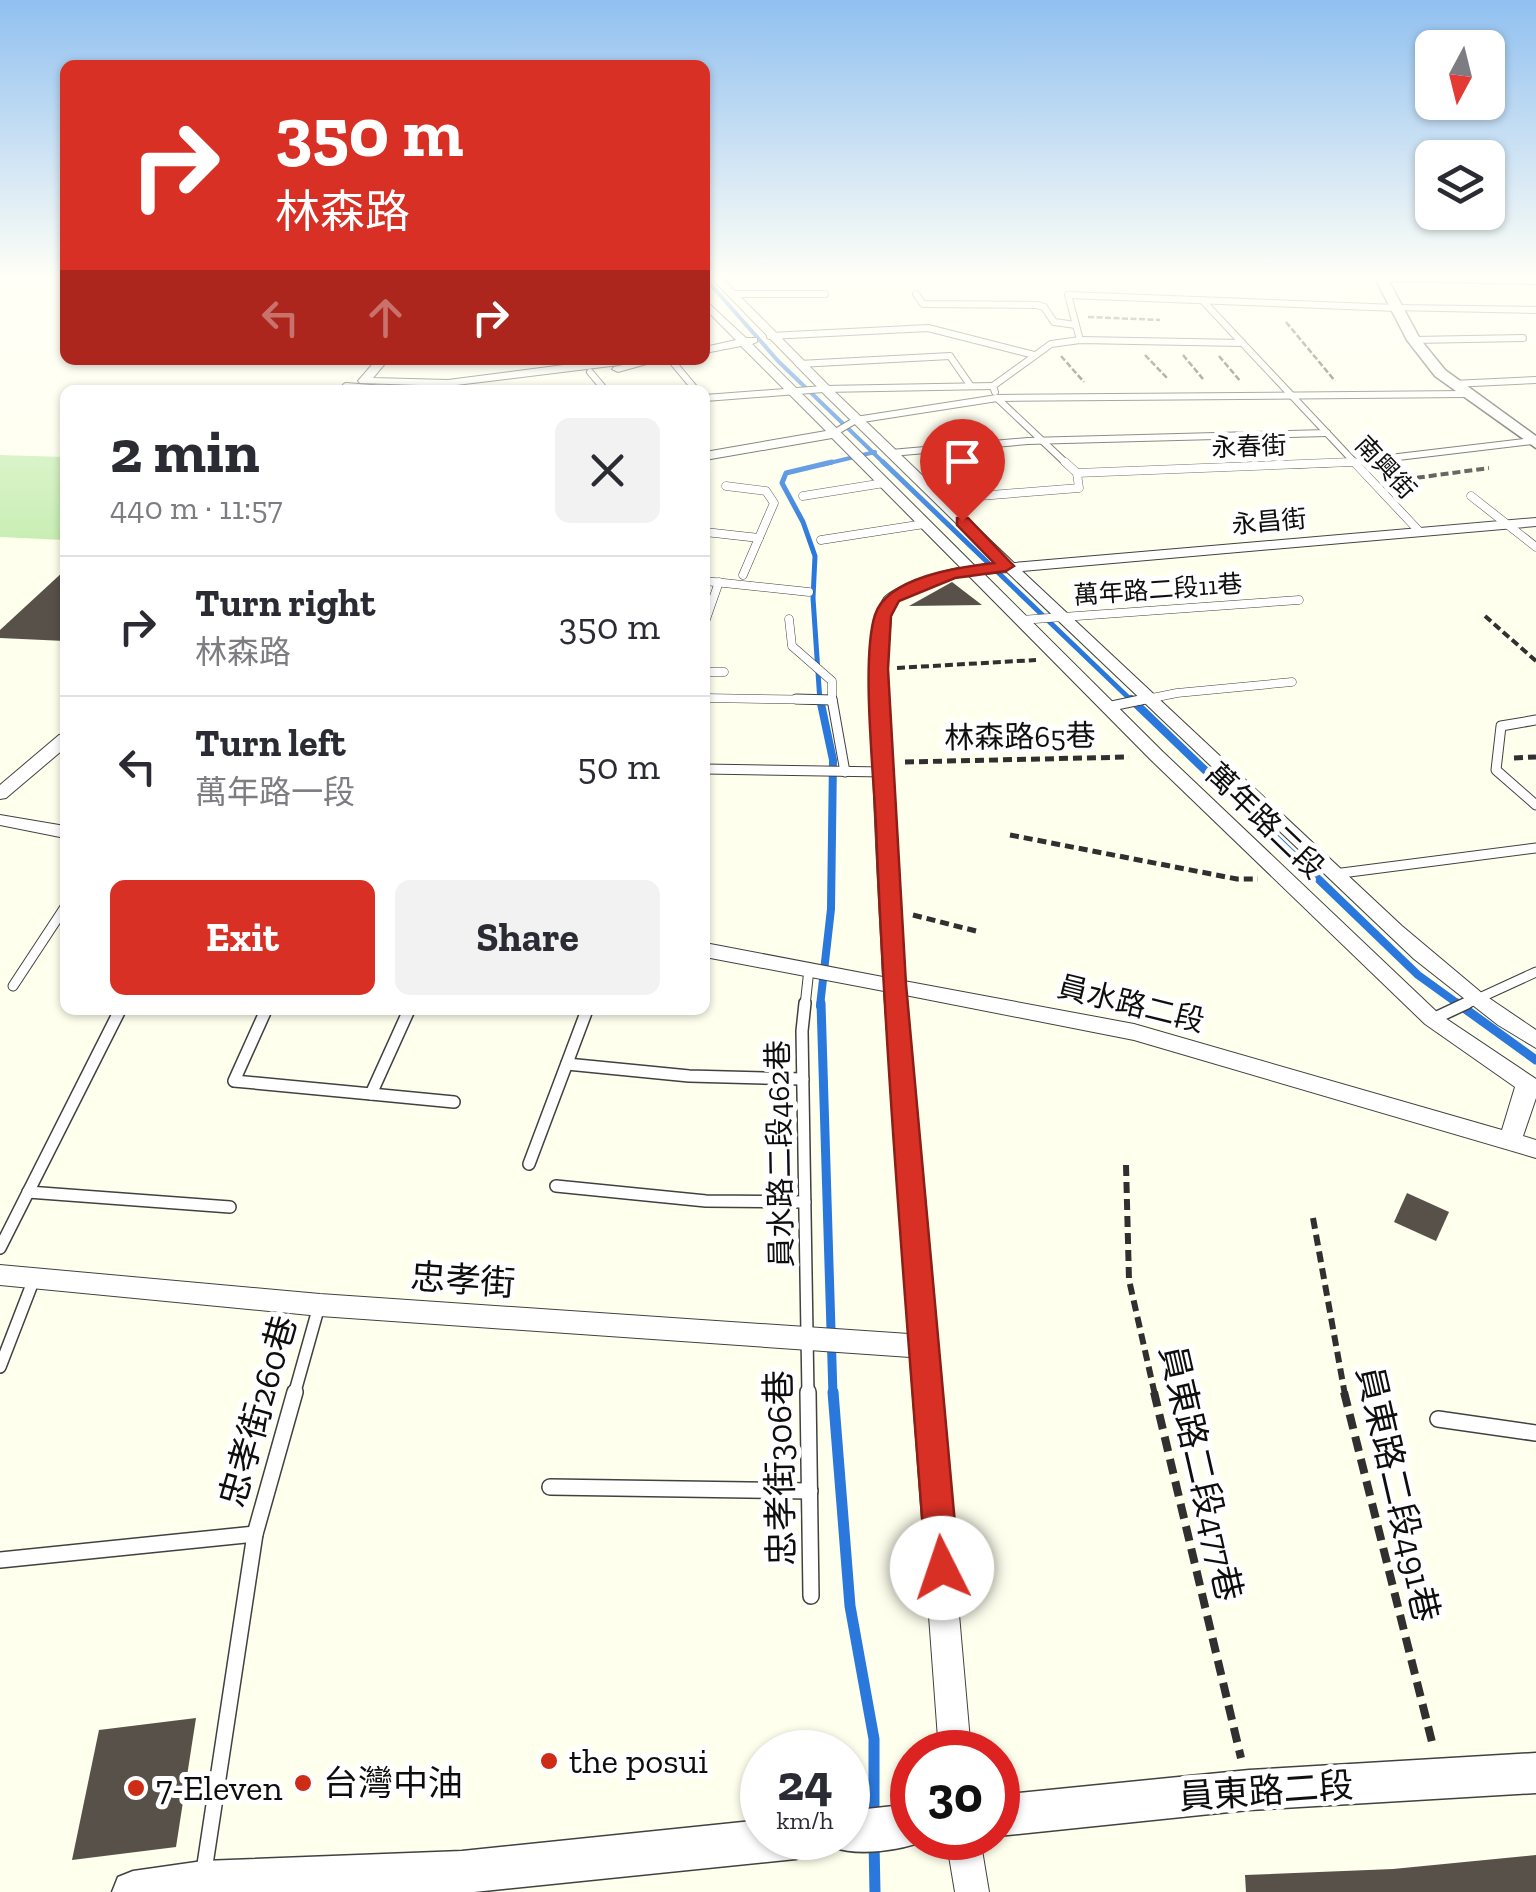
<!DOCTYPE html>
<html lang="en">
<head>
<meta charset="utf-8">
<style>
  :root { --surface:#fff; --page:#f2f2f3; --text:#2b2b33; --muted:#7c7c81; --line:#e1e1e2; --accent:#d93025 }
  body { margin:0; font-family:"Zilla Slab","Noto Sans TC",serif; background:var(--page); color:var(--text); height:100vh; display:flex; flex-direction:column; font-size:38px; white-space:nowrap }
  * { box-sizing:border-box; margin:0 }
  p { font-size:32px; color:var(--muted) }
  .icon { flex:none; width:55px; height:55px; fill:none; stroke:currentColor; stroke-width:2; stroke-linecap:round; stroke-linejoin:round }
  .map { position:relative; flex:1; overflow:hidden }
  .panel { position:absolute; left:60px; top:385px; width:650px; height:630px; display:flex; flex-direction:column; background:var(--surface); border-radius:15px; box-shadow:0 2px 8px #0004 }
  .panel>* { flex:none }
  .hud { position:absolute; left:60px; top:60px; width:650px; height:305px; border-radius:15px; box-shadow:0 2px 8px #0004; background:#d93025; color:#fff; overflow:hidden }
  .needle { width:65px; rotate:187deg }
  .controls { position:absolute; left:1415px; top:30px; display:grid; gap:20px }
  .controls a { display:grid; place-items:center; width:90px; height:90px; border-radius:15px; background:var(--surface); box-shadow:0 2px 8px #0004; font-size:50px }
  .speed { position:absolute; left:740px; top:1730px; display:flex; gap:20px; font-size:50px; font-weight:700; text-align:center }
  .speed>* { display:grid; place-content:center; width:130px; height:130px; border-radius:50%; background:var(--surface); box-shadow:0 2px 8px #0004; line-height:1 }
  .speed small { font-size:25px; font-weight:400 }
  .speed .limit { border:15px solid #d22; background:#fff; color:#111 }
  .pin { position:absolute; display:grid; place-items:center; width:85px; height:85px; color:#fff; margin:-102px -42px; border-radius:50% 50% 50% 0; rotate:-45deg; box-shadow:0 0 10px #0007 }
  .pin .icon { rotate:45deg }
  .me { position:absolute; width:110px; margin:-55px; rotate:356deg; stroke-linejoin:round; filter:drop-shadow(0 0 8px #0008) }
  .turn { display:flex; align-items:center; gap:35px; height:210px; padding:0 50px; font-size:45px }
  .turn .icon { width:130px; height:130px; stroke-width:2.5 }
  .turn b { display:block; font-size:70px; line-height:85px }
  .lanes { display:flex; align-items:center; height:95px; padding:0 50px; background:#0003; justify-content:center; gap:50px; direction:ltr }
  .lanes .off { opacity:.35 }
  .round { display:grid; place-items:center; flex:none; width:105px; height:105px; border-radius:15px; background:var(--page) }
  .headline { display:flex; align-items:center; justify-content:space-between; height:170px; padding:0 50px }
  h1 { font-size:60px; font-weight:800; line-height:75px }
  .primary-button { display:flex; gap:20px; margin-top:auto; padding:20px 50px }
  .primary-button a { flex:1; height:115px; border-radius:15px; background:var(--accent); color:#fff; font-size:40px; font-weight:800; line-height:115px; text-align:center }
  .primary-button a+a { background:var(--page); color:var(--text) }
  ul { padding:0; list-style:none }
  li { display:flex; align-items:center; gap:30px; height:140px; padding:0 50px; border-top:2px solid var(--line) }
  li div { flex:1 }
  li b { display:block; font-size:38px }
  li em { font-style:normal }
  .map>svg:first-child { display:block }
  .green { fill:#c8eeb3 }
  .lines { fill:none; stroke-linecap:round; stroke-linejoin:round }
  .stream-far4 { stroke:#2b78dc; stroke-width:4 }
  .stream-far3 { stroke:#2b78dc; stroke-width:5 }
  .stream-far2 { stroke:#2b78dc; stroke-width:8 }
  .stream-far1 { stroke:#2b78dc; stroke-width:9 }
  .stream { stroke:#2b78dc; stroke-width:11 }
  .building { fill:#585149 }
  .service-far4-casing { stroke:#414141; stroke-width:8 }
  .service-far3-casing { stroke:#414141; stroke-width:9 }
  .service-far2-casing { stroke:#414141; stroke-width:11 }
  .service-far1-casing { stroke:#414141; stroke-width:14 }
  .service-casing { stroke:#414141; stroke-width:18 }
  .minor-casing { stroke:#414141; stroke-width:2 }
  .tertiary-casing { stroke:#414141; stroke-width:3 }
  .path-far4 { stroke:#303030; stroke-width:2.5; stroke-dasharray:6 2.5; stroke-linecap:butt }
  .path-far3 { stroke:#303030; stroke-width:4; stroke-dasharray:8 4; stroke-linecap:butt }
  .path-far2 { stroke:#303030; stroke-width:5; stroke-dasharray:9 5; stroke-linecap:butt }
  .path-far1 { stroke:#303030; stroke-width:6; stroke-dasharray:11 6; stroke-linecap:butt }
  .path { stroke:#303030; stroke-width:8; stroke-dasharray:15 8; stroke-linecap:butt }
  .service-far4 { stroke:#fff; stroke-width:6 }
  .service-far3 { stroke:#fff; stroke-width:8 }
  .service-far2 { stroke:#fff; stroke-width:9 }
  .service-far1 { stroke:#fff; stroke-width:11 }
  .service { stroke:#fff; stroke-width:15 }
  .minor { fill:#fff; fill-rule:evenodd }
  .tertiary { fill:#fff; fill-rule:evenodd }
  .route { fill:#d93025; stroke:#8d1f18; stroke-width:2.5 }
  .poi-dot { fill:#cd2c16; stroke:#fff; stroke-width:4 }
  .labels { text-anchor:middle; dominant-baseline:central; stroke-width:10; stroke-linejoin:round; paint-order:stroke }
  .far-street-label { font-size:25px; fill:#0e0e0e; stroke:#fff }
  .street-label { font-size:30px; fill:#0e0e0e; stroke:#fff }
  .near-street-label { font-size:35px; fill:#0e0e0e; stroke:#fff }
  .near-poi-label { font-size:35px; fill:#0e0e0e; stroke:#fff; text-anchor:start }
</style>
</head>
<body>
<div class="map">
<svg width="1536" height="1892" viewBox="0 0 1536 1892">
  <rect width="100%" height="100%" fill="#ffe"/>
  <path class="green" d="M0,455L65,457V540L0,537Z"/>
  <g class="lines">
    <g class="stream-far4">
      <path d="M705,278L778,361L886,465"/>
      <path d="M821,465L875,452"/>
    </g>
    <g class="stream-far3">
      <path d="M883,462L1133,702"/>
      <path d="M820,702L813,598L815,556L803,522L782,483L786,473L832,462"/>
    </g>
    <g class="stream-far2">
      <path d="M820,699L833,760L831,909L820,1006"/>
      <path d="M1131,699L1418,975L1461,1006"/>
    </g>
    <g class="stream-far1">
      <path d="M821,1003L833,1395"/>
      <path d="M1457,1003L1536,1060"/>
    </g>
    <g class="stream">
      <path d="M833,1392L850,1606L874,1739V1818"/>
      <path d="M874,1842L875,1892"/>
    </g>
  </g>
  <g class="building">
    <path d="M65,570V641L0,638V630Z"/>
    <path d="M952,582L982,605L909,606Z"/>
    <path d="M1407,1193L1449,1212L1436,1241L1394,1222Z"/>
    <path d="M196,1718L176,1847L72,1860L99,1730Z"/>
    <path d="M1536,1855V1892H1246L1245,1875L1393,1869Z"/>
  </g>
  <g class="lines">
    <g class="service-far4-casing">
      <g id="service-far4">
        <path d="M731,294H825"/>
        <path d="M916,294L923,304L1037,305L1044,307L1054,322L1076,325"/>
        <path d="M1202,300L1357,465"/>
        <path d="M770,336L928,328L1034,355"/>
        <path d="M1080,340L1068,295L1397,308"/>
        <path d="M1414,340L1523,338"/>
        <path d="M671,360L696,390"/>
        <path d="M799,364L950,356L970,385"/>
        <path d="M590,372L605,390"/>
        <path d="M1452,384L1536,380"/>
        <path d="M342,390L346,386L395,390"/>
        <path d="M995,392L993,386L1051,344L1080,340L1242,343"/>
        <path d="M705,398L823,389L993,386"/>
        <path d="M997,398L1068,465"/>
        <path d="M832,434L856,420L997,398L1464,394"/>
        <path d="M891,453L1028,441L1327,433"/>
        <path d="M1289,465L1356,462L1532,441"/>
      </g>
    </g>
    <g class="service-far3-casing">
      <g id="service-far3">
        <path d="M1065,462L1077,473L1352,462"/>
        <path d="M1354,462L1418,530"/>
        <path d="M726,486L766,491L774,503L743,575"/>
        <path d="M803,496L884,483"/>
        <path d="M1471,496L1536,547"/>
        <path d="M941,499L1079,488L1077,473"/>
        <path d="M705,532L759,538"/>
        <path d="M821,540L924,524"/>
        <path d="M705,581L809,592"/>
        <path d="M789,619L792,646L832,681V702"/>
        <path d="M1021,620L1299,600"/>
        <path d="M705,622L719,582"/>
        <path d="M705,672H724"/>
        <path d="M705,698L832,700"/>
        <path d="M1132,702L1177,693L1292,682"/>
      </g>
    </g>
    <g class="service-far2-casing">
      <g id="service-far2">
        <path d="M796,699L832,700"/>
        <path d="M832,699L845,772"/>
        <path d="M1107,707L1145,699"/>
        <path d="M1536,720L1501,726L1496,770L1536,805"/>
        <path d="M705,769L884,772"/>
        <path d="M1334,874L1536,848"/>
        <path d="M13,986L65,907"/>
        <path d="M805,1006L809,969"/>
        <path d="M1462,1006L1536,972"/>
      </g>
    </g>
    <g class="service-far1-casing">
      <g id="service-far1">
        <path d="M805,1003L802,1031L808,1395"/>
        <path d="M266,1010L234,1081L371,1094"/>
        <path d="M409,1010L371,1094L454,1102"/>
        <path d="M1433,1019L1467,1003"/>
        <path d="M567,1064L689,1076L803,1079"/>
        <path d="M529,1164L587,1010"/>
        <path d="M556,1186L706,1201L805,1202"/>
        <path d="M28,1192L230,1207"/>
        <path d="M0,1248L120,1010"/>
        <path d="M0,1367L34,1279"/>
        <path d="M294,1395L319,1306"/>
      </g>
    </g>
    <g class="service-casing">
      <g id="service">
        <path d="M808,1392L811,1596"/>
        <path d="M1438,1419L1536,1433"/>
        <path d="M550,1487L810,1491"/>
        <path d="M0,1560L255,1534"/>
        <path d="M204,1871L255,1534L295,1392"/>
      </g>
    </g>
    <g class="minor-casing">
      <g id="minor">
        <path d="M711,278H722L833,390L1014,563L1536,518V526L1022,571L1402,926L1483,994L1536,1030V1048L1498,1025L1414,959L1007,572L984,574L1163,752L1439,1014L1536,1079V1098L1523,1136L1536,1140V1158L1134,1040L905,995L971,1752H939L910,1357L320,1316L0,1285V1265L320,1294L909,1334L884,991L705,957V943L883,977C881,918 859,632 884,598C893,587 946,569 961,568L832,438L705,460V452L826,431L741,346L705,353V347L736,340L705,309V300L746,338H757V342L752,344L976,567L999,565L825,395ZM969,576L1151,760L1425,1024L1515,1087L1502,1130L1134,1024L904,981L887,669L891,616L898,601L954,577Z"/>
        <path d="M1376,278H1536V284L1381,281Z"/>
        <path d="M1397,305L1536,307V313L1393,310L1392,308Z"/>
        <path d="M376,360H388L373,378L448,380L602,360H661L618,372L612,369L614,367L627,364L448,386L360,383L358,381Z"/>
        <path d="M65,734V748L6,798L0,799V785L59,735Z"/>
        <path d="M0,815L65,826V838L0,825Z"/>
        <path d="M946,1838H980L989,1892H955Z"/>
      </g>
    </g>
    <g class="tertiary-casing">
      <g id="tertiary">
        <path d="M1375,278H1387L1420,339L1445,370L1536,436V448L1435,376L1407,340Z"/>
        <path d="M1536,1753V1793L1249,1810L998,1836V1795L1249,1770Z"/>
        <path d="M912,1804V1838L927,1840C901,1850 859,1857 833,1847L829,1838H848V1811Z"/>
        <path d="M762,1820V1838H817L811,1853L796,1859L474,1892H112L118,1877L133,1871L203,1861L462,1851Z"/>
      </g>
    </g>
    <g class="path-far4">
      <path d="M1088,317L1160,320"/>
      <path d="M1286,322L1335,381"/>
      <path d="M1145,355L1168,379"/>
      <path d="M1183,355L1203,379"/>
      <path d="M1061,356L1084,382"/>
      <path d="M1219,356L1241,382"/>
    </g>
    <g class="path-far3">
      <path d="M1393,481L1489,468"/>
      <path d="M1485,616L1536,661"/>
      <path d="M897,668L1036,660"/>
    </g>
    <g class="path-far2">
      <path d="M1514,758L1536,757"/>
      <path d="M905,762L1129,757"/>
      <path d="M1010,835L1237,879H1258"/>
      <path d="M913,915L976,931"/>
    </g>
    <g class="path-far1">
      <path d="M1126,1165L1129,1280L1155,1395"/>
      <path d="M1313,1218L1345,1395"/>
    </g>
    <g class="path">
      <path d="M1154,1392L1241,1758"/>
      <path d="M1344,1392L1433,1746"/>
    </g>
    <use href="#service-far4" class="service-far4"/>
    <use href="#service-far3" class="service-far3"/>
    <use href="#service-far2" class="service-far2"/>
    <use href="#service-far1" class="service-far1"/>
    <use href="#service" class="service"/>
    <use href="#minor" class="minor"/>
    <use href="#tertiary" class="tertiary"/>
  </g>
  <linearGradient id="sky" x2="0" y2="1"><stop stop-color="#90c0f0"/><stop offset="0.51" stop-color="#fffff7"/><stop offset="1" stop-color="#fffff7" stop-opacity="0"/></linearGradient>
  <rect width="1536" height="543" fill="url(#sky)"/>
  <path class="route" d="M957,518H968L1014,566L1006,571L955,578L899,601L891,616L888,669L906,984L959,1568L954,1579L942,1584L930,1579L926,1568C907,1321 886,1074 876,827C874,776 861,658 875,615C887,577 959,567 994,563L957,525Z"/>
  <g class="poi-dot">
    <circle cx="549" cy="1761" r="10"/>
    <circle cx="303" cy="1783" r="10"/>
    <circle cx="136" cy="1788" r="10"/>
  </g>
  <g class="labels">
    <g class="far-street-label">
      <text transform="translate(1249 446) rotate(-2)">永春街</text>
      <text transform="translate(1386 467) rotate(47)">南興街</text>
      <text transform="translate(1269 521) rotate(-5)">永昌街</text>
      <text transform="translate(1158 589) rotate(-4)">萬年路二段11巷</text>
    </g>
    <g class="street-label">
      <text transform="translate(1020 737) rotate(-1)">林森路65巷</text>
      <text transform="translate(1265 821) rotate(44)">萬年路二段</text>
      <text transform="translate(1131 1004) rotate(14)">員水路二段</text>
      <text transform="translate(780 1154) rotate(-91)">員水路二段462巷</text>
    </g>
    <g class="near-street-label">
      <text transform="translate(463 1280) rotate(4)">忠孝街</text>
      <text transform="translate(258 1411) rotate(-74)">忠孝街260巷</text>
      <text transform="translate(780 1468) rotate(-91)">忠孝街306巷</text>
      <text transform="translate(1201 1473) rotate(77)">員東路二段477巷</text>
      <text transform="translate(1398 1494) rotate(77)">員東路二段491巷</text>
      <text transform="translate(1266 1791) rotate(-4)">員東路二段</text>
    </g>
    <g class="near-poi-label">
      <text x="569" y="1761">the posui</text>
      <text x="323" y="1783">台灣中油</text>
      <text x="156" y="1788">7-Eleven</text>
    </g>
  </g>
</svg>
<div class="controls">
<a><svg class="needle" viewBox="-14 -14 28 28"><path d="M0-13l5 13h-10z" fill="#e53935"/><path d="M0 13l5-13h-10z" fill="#7c7c81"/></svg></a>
<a><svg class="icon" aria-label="layers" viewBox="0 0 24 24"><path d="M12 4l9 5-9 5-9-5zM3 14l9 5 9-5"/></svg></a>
</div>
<div class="speed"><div>24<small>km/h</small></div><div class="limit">30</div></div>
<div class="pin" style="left:962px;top:521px;background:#d93025"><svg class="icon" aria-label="arrive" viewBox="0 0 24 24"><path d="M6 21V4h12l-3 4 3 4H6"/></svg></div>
<svg class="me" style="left:942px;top:1568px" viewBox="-20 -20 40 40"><circle r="19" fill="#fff"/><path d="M0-13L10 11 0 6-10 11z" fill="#d93025"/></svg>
<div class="hud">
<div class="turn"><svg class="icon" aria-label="right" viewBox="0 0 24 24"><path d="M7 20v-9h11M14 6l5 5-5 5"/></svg><div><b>350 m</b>林森路</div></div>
<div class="lanes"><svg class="icon off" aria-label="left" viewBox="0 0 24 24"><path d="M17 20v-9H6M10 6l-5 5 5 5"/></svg><svg class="icon off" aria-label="ahead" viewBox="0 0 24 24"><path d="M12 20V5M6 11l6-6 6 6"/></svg><svg class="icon" aria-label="right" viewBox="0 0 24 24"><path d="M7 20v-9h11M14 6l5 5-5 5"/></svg></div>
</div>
<section class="panel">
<div class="headline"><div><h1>2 min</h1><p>440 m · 11:57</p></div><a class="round"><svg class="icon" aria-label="close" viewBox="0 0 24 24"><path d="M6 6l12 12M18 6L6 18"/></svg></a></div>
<ul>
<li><svg class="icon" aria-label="right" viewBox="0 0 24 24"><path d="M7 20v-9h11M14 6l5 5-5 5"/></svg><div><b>Turn right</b><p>林森路</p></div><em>350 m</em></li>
<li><svg class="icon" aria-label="left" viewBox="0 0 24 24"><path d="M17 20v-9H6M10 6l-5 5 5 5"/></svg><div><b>Turn left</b><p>萬年路一段</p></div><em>50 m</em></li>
</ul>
<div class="primary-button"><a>Exit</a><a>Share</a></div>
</section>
</div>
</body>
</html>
